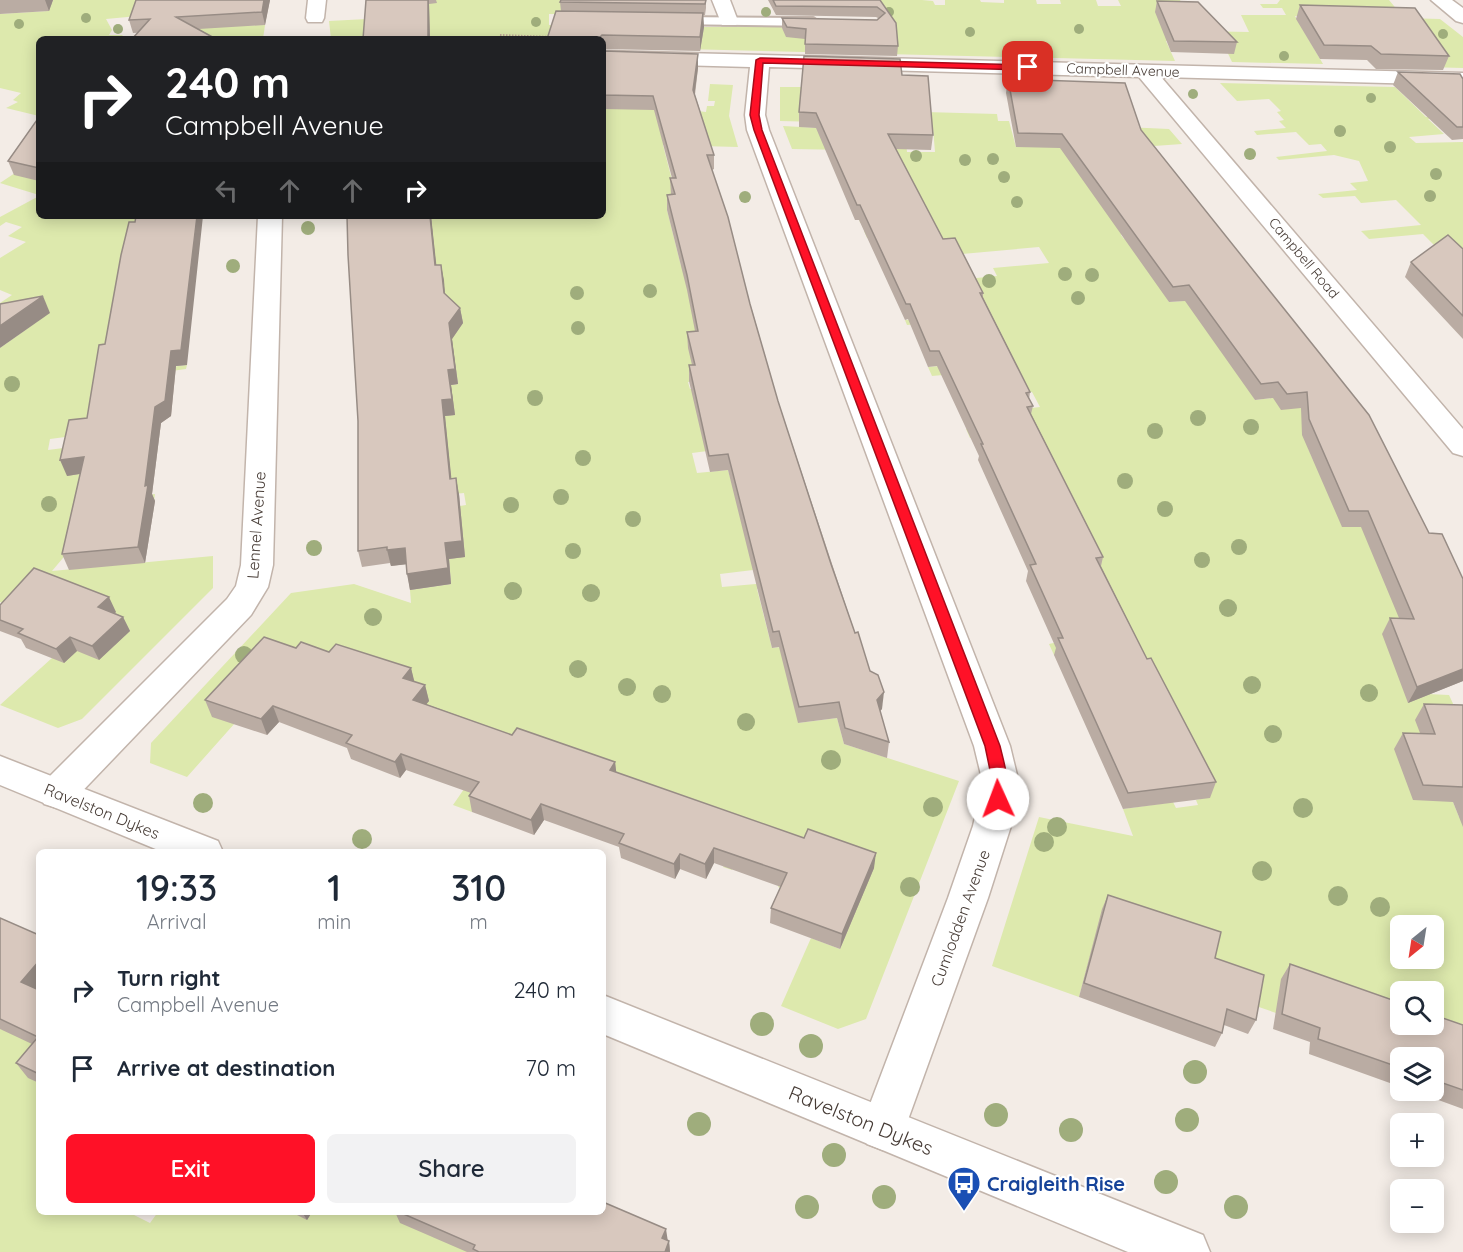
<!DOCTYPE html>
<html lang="en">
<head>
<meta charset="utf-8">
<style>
  :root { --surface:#fff; --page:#f2f2f3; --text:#1f2937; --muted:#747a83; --accent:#ff1127 }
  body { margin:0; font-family:Quicksand,sans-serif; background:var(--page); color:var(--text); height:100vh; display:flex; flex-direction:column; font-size:22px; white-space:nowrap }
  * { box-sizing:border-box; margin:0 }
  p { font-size:20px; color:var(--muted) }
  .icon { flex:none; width:33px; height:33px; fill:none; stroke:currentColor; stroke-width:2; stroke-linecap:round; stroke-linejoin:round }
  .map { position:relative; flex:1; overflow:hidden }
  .panel { position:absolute; left:36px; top:849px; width:570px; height:366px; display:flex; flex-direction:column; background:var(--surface); border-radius:9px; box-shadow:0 3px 15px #0003 }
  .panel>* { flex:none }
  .guide { position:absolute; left:36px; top:36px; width:570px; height:183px; border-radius:9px; box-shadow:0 3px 15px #0003; background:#202124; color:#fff; overflow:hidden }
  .needle { width:39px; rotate:210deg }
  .fabs { position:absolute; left:1390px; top:915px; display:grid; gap:12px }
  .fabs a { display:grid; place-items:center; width:54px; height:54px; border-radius:9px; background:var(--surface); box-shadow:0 3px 15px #0003; font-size:30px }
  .pin { position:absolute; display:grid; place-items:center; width:51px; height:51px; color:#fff; margin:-26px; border-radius:12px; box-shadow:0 3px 9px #0006 }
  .me { position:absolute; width:66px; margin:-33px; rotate:358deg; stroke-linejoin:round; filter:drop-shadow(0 0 4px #0008) }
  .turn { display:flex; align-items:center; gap:21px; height:126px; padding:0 30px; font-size:27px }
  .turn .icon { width:78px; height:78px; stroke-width:2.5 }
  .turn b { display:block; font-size:42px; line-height:51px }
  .lanes { display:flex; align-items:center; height:57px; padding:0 30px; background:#0003; justify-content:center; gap:30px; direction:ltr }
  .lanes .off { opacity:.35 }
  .eta { display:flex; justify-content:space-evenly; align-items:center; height:102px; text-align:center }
  .eta b { font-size:36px; font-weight:600; line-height:42px }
  .button { display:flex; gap:12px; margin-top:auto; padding:12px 30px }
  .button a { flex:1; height:69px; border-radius:9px; background:var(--accent); color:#fff; font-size:24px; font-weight:600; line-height:69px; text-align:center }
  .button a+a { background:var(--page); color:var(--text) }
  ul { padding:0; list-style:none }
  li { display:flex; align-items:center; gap:18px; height:78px; padding:0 30px }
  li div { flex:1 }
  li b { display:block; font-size:22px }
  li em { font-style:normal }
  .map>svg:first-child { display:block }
  .green { fill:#dde9ad; fill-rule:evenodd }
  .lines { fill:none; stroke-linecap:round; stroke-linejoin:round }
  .service-casing { stroke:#c2b4ab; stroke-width:4 }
  .minor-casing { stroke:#c2b4ab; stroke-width:3 }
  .tertiary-casing { stroke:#c2b4ab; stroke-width:3 }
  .path { stroke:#c1a999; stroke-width:2; stroke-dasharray:1.5 1.5; stroke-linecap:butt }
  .service { fill:#fff; fill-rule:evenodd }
  .minor { fill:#fff; fill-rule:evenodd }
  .tertiary { fill:#fff; fill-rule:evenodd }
  .tree { fill:#9fad7c }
  .wall { fill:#baaca3 }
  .shaded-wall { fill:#978c85 }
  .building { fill:#d8c8be; stroke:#978c85; stroke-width:1.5 }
  .route { fill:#ff1127; stroke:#a60b19; stroke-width:1.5 }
  .labels { text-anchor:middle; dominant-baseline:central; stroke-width:4.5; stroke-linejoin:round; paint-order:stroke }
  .far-street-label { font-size:14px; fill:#463b35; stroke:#fff }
  .street-label { font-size:16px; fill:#463b35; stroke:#fff }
  .near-street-label { font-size:20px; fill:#463b35; stroke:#fff }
  .near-transit-label { font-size:20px; font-weight:bold; fill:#164399; stroke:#fff; text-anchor:start }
</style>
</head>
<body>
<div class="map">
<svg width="1463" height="1252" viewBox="0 0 1463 1252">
  <rect width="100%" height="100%" fill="#f3ece6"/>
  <g class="green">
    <path d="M53,0H184L138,16L106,19L112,30L109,35H123L119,39H39V116L6,108L18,102L13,100L21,93L0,88V14L48,11Z"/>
    <path d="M436,0H699L640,15L549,14V25L702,36L704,27L781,26L786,35L895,37L879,9L771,5L815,3L814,0H922L933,1L935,5H945V0H980L981,2L1004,3V0H1036L1037,4H1061L1060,0H1096L1098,6H1121L1118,0H1180L1194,31L1249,32L1241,15H1286L1282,8H1263L1260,4H1277L1280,0H1389L1404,18L1440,19L1463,37V68L1387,66L1357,17L1295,16L1323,64L1232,62L1222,41H1166L1175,61L603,47V39H331L329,21L386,18L429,19V11L416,4Z"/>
    <path d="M265,25L263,39L171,36L179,27Z"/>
    <path d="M612,81L628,103L706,112L707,106H714L715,101H708L710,84L733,85L729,116L738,147L663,145L673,184L698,208L667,210L681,266L715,264L750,319L699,381L688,382L690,389L724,386L723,449L692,453L697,473L728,470L734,491H741L753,570L720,574L722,587L831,577V580L757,589L772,648L850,639L798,723L837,718L844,744L959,781L866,1019L838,1029L781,1006L811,938L840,949L873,868L786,890L778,887L794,852L749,836L732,870L723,867L741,834L488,789L472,812L453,805L495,744L357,695L235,723L187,777L150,763L151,743L291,593L354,584L411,603L410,590L451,584L449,559L465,556L454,507L466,505L464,493L453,494L436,433L451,385L458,384L455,365L366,216H603V116Z"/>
    <path d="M1220,83L1395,87L1426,117L1463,116L1428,119L1444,134L1409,137L1416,143L1463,142V271L1439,245H1434L1423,234L1369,239L1361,231L1421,225L1396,200L1361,203L1355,196L1323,198L1318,194L1357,190L1350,183L1368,181L1359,161L1334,155L1279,160L1276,157L1327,151L1321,144L1309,145L1296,132L1257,135L1254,131L1286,128L1279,121L1284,120L1277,112L1281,111L1269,99L1237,101Z"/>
    <path d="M780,87H803L904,118L907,152H935L933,128L914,119L925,112L997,114L998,121H1009L1016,147L1103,126L1169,129L1182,144L1140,147L1121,235L1124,239H1133L1169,302L1198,300L1255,400L1273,398L1342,404L1308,448L1313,460H1319L1342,526L1411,527L1407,582L1405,693L1449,695L1455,708L1453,802L1459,817L1463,818V1042L1401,1058L1397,1074L1402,1025L1434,1024V992H1401V1021L1276,1013L1253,1005L1103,909L1079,997L992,966L1039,817L1133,836L1123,809L1173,802L1176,808L1198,805L1196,800L1209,797L1054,655L1049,644L1118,628L976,437L970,438L966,429L1029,423L1023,409L1040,407L1032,392L1020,393L1008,369L932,376L928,367L996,361L979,319L907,325L905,320L978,313L966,279L997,276L993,268L1049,263L1039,247L962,254L925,234L867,238L864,231L886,221L860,223L849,150L792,149L783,126L819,128L820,122L780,121ZM1401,926H1434V958H1401Z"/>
    <path d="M36,159H39V195L0,183Z"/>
    <path d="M39,196V216H143L103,375L187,365L186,369L164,372L118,430L50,439L48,450L117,441L94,472L89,503L155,494L154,501L68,552L52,571L213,556V588L82,719L58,728L0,705L52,658L116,613L54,623L0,602V348L38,321L0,316V303L12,295L0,290V258L26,242L8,236L22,227L6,222L0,226V217Z"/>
    <path d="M39,989V1064L28,1077L39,1083V1212H128L150,1223L158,1212H407L483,1252H0V1029L4,1030Z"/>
  </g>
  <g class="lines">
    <g class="service-casing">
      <path id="service" d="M675,17L813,18L819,22L813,26L670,24L669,21Z"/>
    </g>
    <g class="minor-casing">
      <g id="minor">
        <path d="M308,0H326L324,18L322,22H308L306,18Z"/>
        <path d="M712,0H730L738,21L736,25H722Z"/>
        <path d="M603,51L1463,73V85L1161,77L1463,429V456L1453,453L1139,77L769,67L765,115L769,130L1010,746L1017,775V799L1011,826L988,898L905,1128L899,1144L883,1150L867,1144L861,1128L948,898L973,826L979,799L981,775L974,746L747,130L745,115L750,67L603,63Z"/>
        <path d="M258,216H282L273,565L268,587L251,615L70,804L57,808L44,804L39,793L44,782L227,599L236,586L241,565Z"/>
      </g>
    </g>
    <g class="tertiary-casing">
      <g id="tertiary">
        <path d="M1431,0H1452L1463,8V23L1456,21Z"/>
        <path d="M0,756L218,841L223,852H163L0,785Z"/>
        <path d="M603,995L1203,1235L1210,1252H1128L603,1034Z"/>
      </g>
    </g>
    <path class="path" d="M500,35L551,37"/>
    <use href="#service" class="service"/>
    <use href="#minor" class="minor"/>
    <use href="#tertiary" class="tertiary"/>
  </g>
  <g class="tree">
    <circle cx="766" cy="12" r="5"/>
    <circle cx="889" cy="12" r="5"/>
    <circle cx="86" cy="18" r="5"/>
    <circle cx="536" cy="22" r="5"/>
    <circle cx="19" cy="24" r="5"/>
    <circle cx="118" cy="29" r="5"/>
    <circle cx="1079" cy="29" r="5"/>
    <circle cx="970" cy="32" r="5"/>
    <circle cx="1443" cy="34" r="5"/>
    <circle cx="1284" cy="56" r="5"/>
    <circle cx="1193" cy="94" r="5"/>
    <circle cx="1371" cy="98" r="5"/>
    <circle cx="1340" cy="131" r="6"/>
    <circle cx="1390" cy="147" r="6"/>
    <circle cx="1250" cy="154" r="6"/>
    <circle cx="916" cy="156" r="6"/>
    <circle cx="993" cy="159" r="6"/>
    <circle cx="965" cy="160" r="6"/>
    <circle cx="1436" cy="174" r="6"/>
    <circle cx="1004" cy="177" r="6"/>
    <circle cx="1430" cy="196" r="6"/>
    <circle cx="745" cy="197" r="6"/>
    <circle cx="1017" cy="202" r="6"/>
    <circle cx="308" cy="228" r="7"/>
    <circle cx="233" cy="266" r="7"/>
    <circle cx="1065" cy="274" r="7"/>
    <circle cx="1092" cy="275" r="7"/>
    <circle cx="989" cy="281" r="7"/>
    <circle cx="650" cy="291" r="7"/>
    <circle cx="577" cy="293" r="7"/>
    <circle cx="1078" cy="298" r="7"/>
    <circle cx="578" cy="328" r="7"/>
    <circle cx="12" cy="384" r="8"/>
    <circle cx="535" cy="398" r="8"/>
    <circle cx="1198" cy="418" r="8"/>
    <circle cx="1251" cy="427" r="8"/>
    <circle cx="1155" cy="431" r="8"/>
    <circle cx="583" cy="458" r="8"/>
    <circle cx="1125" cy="481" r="8"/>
    <circle cx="561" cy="497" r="8"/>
    <circle cx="49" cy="504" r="8"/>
    <circle cx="511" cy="505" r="8"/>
    <circle cx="1165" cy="509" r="8"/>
    <circle cx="633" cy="519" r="8"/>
    <circle cx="1239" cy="547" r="8"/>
    <circle cx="314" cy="548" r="8"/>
    <circle cx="573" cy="551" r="8"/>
    <circle cx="1202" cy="560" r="8"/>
    <circle cx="513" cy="591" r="9"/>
    <circle cx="591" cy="593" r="9"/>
    <circle cx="1228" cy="608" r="9"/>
    <circle cx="373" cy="617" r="9"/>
    <circle cx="244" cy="655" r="9"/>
    <circle cx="578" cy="669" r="9"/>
    <circle cx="1252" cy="685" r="9"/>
    <circle cx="627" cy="687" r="9"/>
    <circle cx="1369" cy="693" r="9"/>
    <circle cx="662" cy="694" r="9"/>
    <circle cx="746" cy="722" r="9"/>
    <circle cx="1273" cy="734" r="9"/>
    <circle cx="831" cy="760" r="10"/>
    <circle cx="203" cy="803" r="10"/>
    <circle cx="933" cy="807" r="10"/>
    <circle cx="1303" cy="808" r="10"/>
    <circle cx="1057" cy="827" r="10"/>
    <circle cx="362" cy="839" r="10"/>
    <circle cx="1044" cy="842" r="10"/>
    <circle cx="1262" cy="871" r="10"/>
    <circle cx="910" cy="887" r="10"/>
    <circle cx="1338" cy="896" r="10"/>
    <circle cx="1380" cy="907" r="10"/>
    <circle cx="762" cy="1024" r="12"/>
    <circle cx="811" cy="1046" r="12"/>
    <circle cx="1195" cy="1072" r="12"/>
    <circle cx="996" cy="1115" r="12"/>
    <circle cx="1187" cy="1120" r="12"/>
    <circle cx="699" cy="1124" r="12"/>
    <circle cx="1071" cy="1130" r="12"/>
    <circle cx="834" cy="1155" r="12"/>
    <circle cx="1166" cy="1182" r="12"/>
    <circle cx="884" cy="1197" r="12"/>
    <circle cx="807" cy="1207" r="12"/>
    <circle cx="1236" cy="1207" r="12"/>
  </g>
  <g class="wall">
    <path d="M0,0H53L49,11L0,14Z"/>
    <path d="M136,0H270L265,25L133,33L129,20Z"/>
    <path d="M366,0H436L437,3L429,4L430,39H363Z"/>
    <path d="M706,0V8L705,15H703L704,27L700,51L603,49V39H547L561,11L560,2Z"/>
    <path d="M768,0H880L898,46L897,56L805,54V39L786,37L782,28V18L877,20L878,18L876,17L776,15Z"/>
    <path d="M1157,1L1237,42L1234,54L1171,52L1155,12Z"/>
    <path d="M1300,5L1449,56L1443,70L1376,69L1367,60L1320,59L1296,19Z"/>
    <path d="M603,51L698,68L695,95L714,155V169L712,170L778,401L855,633L882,709L880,711L889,742L887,758L844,744L837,718L798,723L779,647L772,648L728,470L710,472L689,381V365H692L688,348L687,332L695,331L687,290L667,210V195H671L670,178H672L654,110L603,109Z"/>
    <path d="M1398,72L1463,79V139L1452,140L1393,85Z"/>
    <path d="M902,75L933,135L931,150L895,149L943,239L983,293V297L1030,392L1029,400L1033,406L1031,414L1103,557L1101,566L1147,659L1216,782L1210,798L1123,809L1054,655L1056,648L1026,581L1028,571L978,460L979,456L937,366L928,367L908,319L905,320L859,220H855L816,128L799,127V112Z"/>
    <path d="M1008,79L1141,130L1429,533L1463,579V681L1408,703L1382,634L1390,618H1399L1361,527H1342L1302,435L1301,408L1281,410L1273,398L1255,400L1185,301L1169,302L1060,148L1016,147L1006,93Z"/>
    <path d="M39,117V181L14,175L8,161Z"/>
    <path d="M431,216L436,265H441L445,294L460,308L463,323L452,339L458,384L451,385L455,415L445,416L451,478L459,494L465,557L449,559L451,584L410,590L406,564L391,566L390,563L362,567L358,551V421Z"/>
    <path d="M135,222L187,365L176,366L171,416L161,423L152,494L155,501L145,563L69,570L62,554L80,474L67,476L87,418L105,344Z"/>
    <path d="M1463,249V339L1405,277L1411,262Z"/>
    <path d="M0,605L116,612L115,613L123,617L130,631L99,660L77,651L64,663L26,648L21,639L0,631Z"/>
    <path d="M296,648L411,668L414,682L425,685L429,701L426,704L512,735L615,762L616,773L874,868L840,949L770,923L771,908L781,887L714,863L706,879L680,869L675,879L621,858L619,847L544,820L534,835L472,812L469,796L471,793L406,770L400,778L351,759L347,748L279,722L267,735L212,717L205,700Z"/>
    <path d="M1424,704L1463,705V827L1453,802L1413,800L1394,749L1403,733H1420L1415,720Z"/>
    <path d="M1108,895L1215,958L1256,1020L1248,1034L1224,1025L1222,1033L1215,1047L1079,997L1102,909Z"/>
    <path d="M0,918L39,935V1083L28,1078L16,1063L32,1044L0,1029Z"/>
    <path d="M1290,964L1463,1025V1109L1411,1090H1434V1058H1401V1087L1309,1054L1310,1042L1273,1029L1281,979Z"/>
    <path d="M291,1212H312L307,1220Z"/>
    <path d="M395,1212H603L669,1241L670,1252H467L400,1223Z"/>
  </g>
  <g class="shaded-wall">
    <path d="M45,0H53L49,11Z"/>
    <path d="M264,0H270L265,25L262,12Z"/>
    <path d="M428,0H429V4L430,39H428Z"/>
    <path d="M703,13L704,27L700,51V37Z"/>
    <path d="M698,54V68L693,105V90Z"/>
    <path d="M197,216H203L187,365L176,366L171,416L161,423L152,494L155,501L145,563L138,547L145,486L155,407L171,351Z"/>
    <path d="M430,216H431L438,280L435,265Z"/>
    <path d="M441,265L444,280L446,308L444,293Z"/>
    <path d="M43,296L50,313L0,348V326Z"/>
    <path d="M460,308L463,323L452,339L458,384L451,385L455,415L445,416L453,494L450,479L442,400L448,370L449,323Z"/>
    <path d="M84,457L91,472L67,476L60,460Z"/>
    <path d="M456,478L459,494L465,557L449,559L451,584L410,590L407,574L445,543Z"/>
    <path d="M405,548L409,564L391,566L387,550Z"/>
    <path d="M109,597L116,612L105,622L98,607Z"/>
    <path d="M123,617L130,631L99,660L92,646Z"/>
    <path d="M70,637L77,651L64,663L56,649Z"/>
    <path d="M411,668L415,684L403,678Z"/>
    <path d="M1463,669V681L1408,703L1417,687Z"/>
    <path d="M425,685L429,701L417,716L413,700Z"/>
    <path d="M884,692L882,709L875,716L877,700Z"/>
    <path d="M273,706L279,722L267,735L261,719Z"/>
    <path d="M401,754L406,770L400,778L395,762Z"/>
    <path d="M615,762L617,778L610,770Z"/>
    <path d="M541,804L544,820L534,835L531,820Z"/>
    <path d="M714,848V863L706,879L705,864Z"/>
    <path d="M876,853L874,868L840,949L842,934Z"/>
    <path d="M680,854V869L675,879L674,864Z"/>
    <path d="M39,961V989L32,997L21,982Z"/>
    <path d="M302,1212H312L307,1220Z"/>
    <path d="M666,1229L668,1242L662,1238Z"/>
    <path d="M669,1241L670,1252H665Z"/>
  </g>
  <g class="building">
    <path d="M136,0H264L262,12L176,17L216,39H132L150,19L129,20Z"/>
    <path d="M366,0H428V39H363Z"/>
    <path d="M561,0H706L705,4L560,2Z"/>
    <path d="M773,0H880L896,23L898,46L805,44L806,29L787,27L782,18L877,20L885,13L877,7L776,6Z"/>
    <path d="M1157,1L1198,2L1237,42L1174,41Z"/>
    <path d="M1300,5L1415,8L1449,56L1381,54L1371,46L1324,45Z"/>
    <path d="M556,11L703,13L700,37L602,35L600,37V39H547Z"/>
    <path d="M603,51L698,54L693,90L714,155H707L728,217L750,304L778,401L831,564L855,633L858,632L870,671L878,675L884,692L877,700L889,742L845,728L839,702L799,707L779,631L773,632L728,454L709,456L689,365H695L687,332L698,331L687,275L667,195L675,194L670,178H676L653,96L603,95Z"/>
    <path d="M804,56L900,59L902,75L928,76L933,135L888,134L943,239L955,238L983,293H980L1030,392L1026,393L1033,406L1027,407L1103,557L1096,558L1147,659L1151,658L1216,782L1128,793L1058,638H1063L1030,565L1036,564L981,444H983L939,351H930L910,304H906L860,205H857L816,113L799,112Z"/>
    <path d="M1398,72L1460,74L1463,79V127H1457Z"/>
    <path d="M1008,79L1125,83L1141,130L1369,415L1429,533L1442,534L1463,579V669L1417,687L1390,618L1414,619L1368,511H1349L1309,419L1307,392L1287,394L1278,382L1261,384L1189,285L1173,287L1062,134L1018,133Z"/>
    <path d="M39,117V168L8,161Z"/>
    <path d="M136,216H197L181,350L171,351L165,401L155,407L145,486L148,485L138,547L62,554L84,457L60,460L69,420L87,418L99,345L105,344L121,255L129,222H135Z"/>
    <path d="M347,216H430L435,265H441L444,293L460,308L449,323L455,369L448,370L452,399L442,400L450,479L456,478L462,541L445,543L448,568L407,574L405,548L387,550V547L358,551V421L348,255Z"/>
    <path d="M1448,235L1463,249V316L1411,262Z"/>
    <path d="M43,296L0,326V304Z"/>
    <path d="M34,568L109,597L98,607L123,617L92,646L70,637L56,649L18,633L23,629L0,620V605Z"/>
    <path d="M264,637L296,648L301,642L329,652L336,644L411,668L403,678L425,685L413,700L512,735L517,728L615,762L610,770L804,838L808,829L876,853L842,934L771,908L787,873L714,848L705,864L680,854L674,864L619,843L624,834L541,804L531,820L469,796L479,782L401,754L395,762L346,743L352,735L273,706L261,719L205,700Z"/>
    <path d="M1424,704L1463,705V787L1423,785L1403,733L1435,734Z"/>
    <path d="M1108,895L1221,932L1215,958L1264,975L1256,1020L1227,1009L1222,1033L1084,983Z"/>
    <path d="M0,918L39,935V961L21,982L39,990V1074L16,1063L38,1037L0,1019Z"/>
    <path d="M1290,964L1401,1003V1024H1434V1015L1463,1025V1090L1434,1080V1058H1401V1068L1318,1039L1320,1028L1282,1014Z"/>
    <path d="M603,1202L666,1229L662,1238L669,1241L665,1252H479L473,1249L475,1245L399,1212H603Z"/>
  </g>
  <path class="route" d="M760,58L1028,65L1032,67L1028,70L763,63L759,115L762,130L1000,746C1004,763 1012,787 1004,803L998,805L993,803L991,799V775L985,746L754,130L750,115L756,60Z"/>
  <defs>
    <g id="bus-pin" transform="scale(1.725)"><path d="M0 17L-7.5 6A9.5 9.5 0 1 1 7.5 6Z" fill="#1a4fb4" stroke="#fff"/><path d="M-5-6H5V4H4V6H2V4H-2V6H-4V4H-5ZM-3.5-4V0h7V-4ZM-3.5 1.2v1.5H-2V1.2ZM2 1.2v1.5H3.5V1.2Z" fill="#fff"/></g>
  </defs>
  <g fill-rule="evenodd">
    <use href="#bus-pin" x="964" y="1183"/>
  </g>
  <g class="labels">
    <g class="far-street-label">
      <text transform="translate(1123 70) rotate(2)">Campbell Avenue</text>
      <text transform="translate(1304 258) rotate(50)">Campbell Road</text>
    </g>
    <g class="street-label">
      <text transform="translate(256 525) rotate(-86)">Lennel Avenue</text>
      <text transform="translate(102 811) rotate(22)">Ravelston Dykes</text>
      <text transform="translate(960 918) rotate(-70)">Cumlodden Avenue</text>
    </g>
    <g class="near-street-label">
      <text transform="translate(861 1120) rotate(22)">Ravelston Dykes</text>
    </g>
    <g class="near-transit-label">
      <text x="987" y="1183">Craigleith Rise</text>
    </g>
  </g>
</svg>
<div class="fabs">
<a><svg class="needle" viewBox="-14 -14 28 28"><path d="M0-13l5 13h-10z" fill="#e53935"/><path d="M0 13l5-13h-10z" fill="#747a83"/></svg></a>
<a><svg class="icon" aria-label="search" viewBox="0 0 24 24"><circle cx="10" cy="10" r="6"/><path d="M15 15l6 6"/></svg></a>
<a><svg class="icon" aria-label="layers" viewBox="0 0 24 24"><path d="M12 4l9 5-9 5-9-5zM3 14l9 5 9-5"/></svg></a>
<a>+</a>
<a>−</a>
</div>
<div class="pin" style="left:1028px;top:67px;background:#d93025"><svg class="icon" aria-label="arrive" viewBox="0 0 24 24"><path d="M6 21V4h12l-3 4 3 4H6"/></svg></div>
<svg class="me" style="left:998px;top:799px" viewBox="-20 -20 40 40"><circle r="19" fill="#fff"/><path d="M0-13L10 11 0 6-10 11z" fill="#ff1127"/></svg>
<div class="guide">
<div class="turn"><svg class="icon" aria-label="right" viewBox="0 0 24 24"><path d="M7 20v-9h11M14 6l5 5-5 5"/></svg><div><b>240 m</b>Campbell Avenue</div></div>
<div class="lanes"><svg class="icon off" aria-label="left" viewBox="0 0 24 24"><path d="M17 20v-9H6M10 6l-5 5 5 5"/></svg><svg class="icon off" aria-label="ahead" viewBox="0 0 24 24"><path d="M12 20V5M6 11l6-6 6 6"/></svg><svg class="icon off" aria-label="ahead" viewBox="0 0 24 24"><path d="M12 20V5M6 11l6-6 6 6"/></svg><svg class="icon" aria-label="right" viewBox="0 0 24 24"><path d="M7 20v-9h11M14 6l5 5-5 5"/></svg></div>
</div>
<section class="panel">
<div class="eta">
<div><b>19:33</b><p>Arrival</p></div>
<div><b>1</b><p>min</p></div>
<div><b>310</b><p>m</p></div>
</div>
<ul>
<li><svg class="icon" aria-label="right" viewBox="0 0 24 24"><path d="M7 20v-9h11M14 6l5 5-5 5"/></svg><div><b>Turn right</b><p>Campbell Avenue</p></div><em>240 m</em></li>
<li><svg class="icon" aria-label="arrive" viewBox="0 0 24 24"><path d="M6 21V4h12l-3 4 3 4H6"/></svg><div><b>Arrive at destination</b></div><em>70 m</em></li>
</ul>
<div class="button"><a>Exit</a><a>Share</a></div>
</section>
</div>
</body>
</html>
